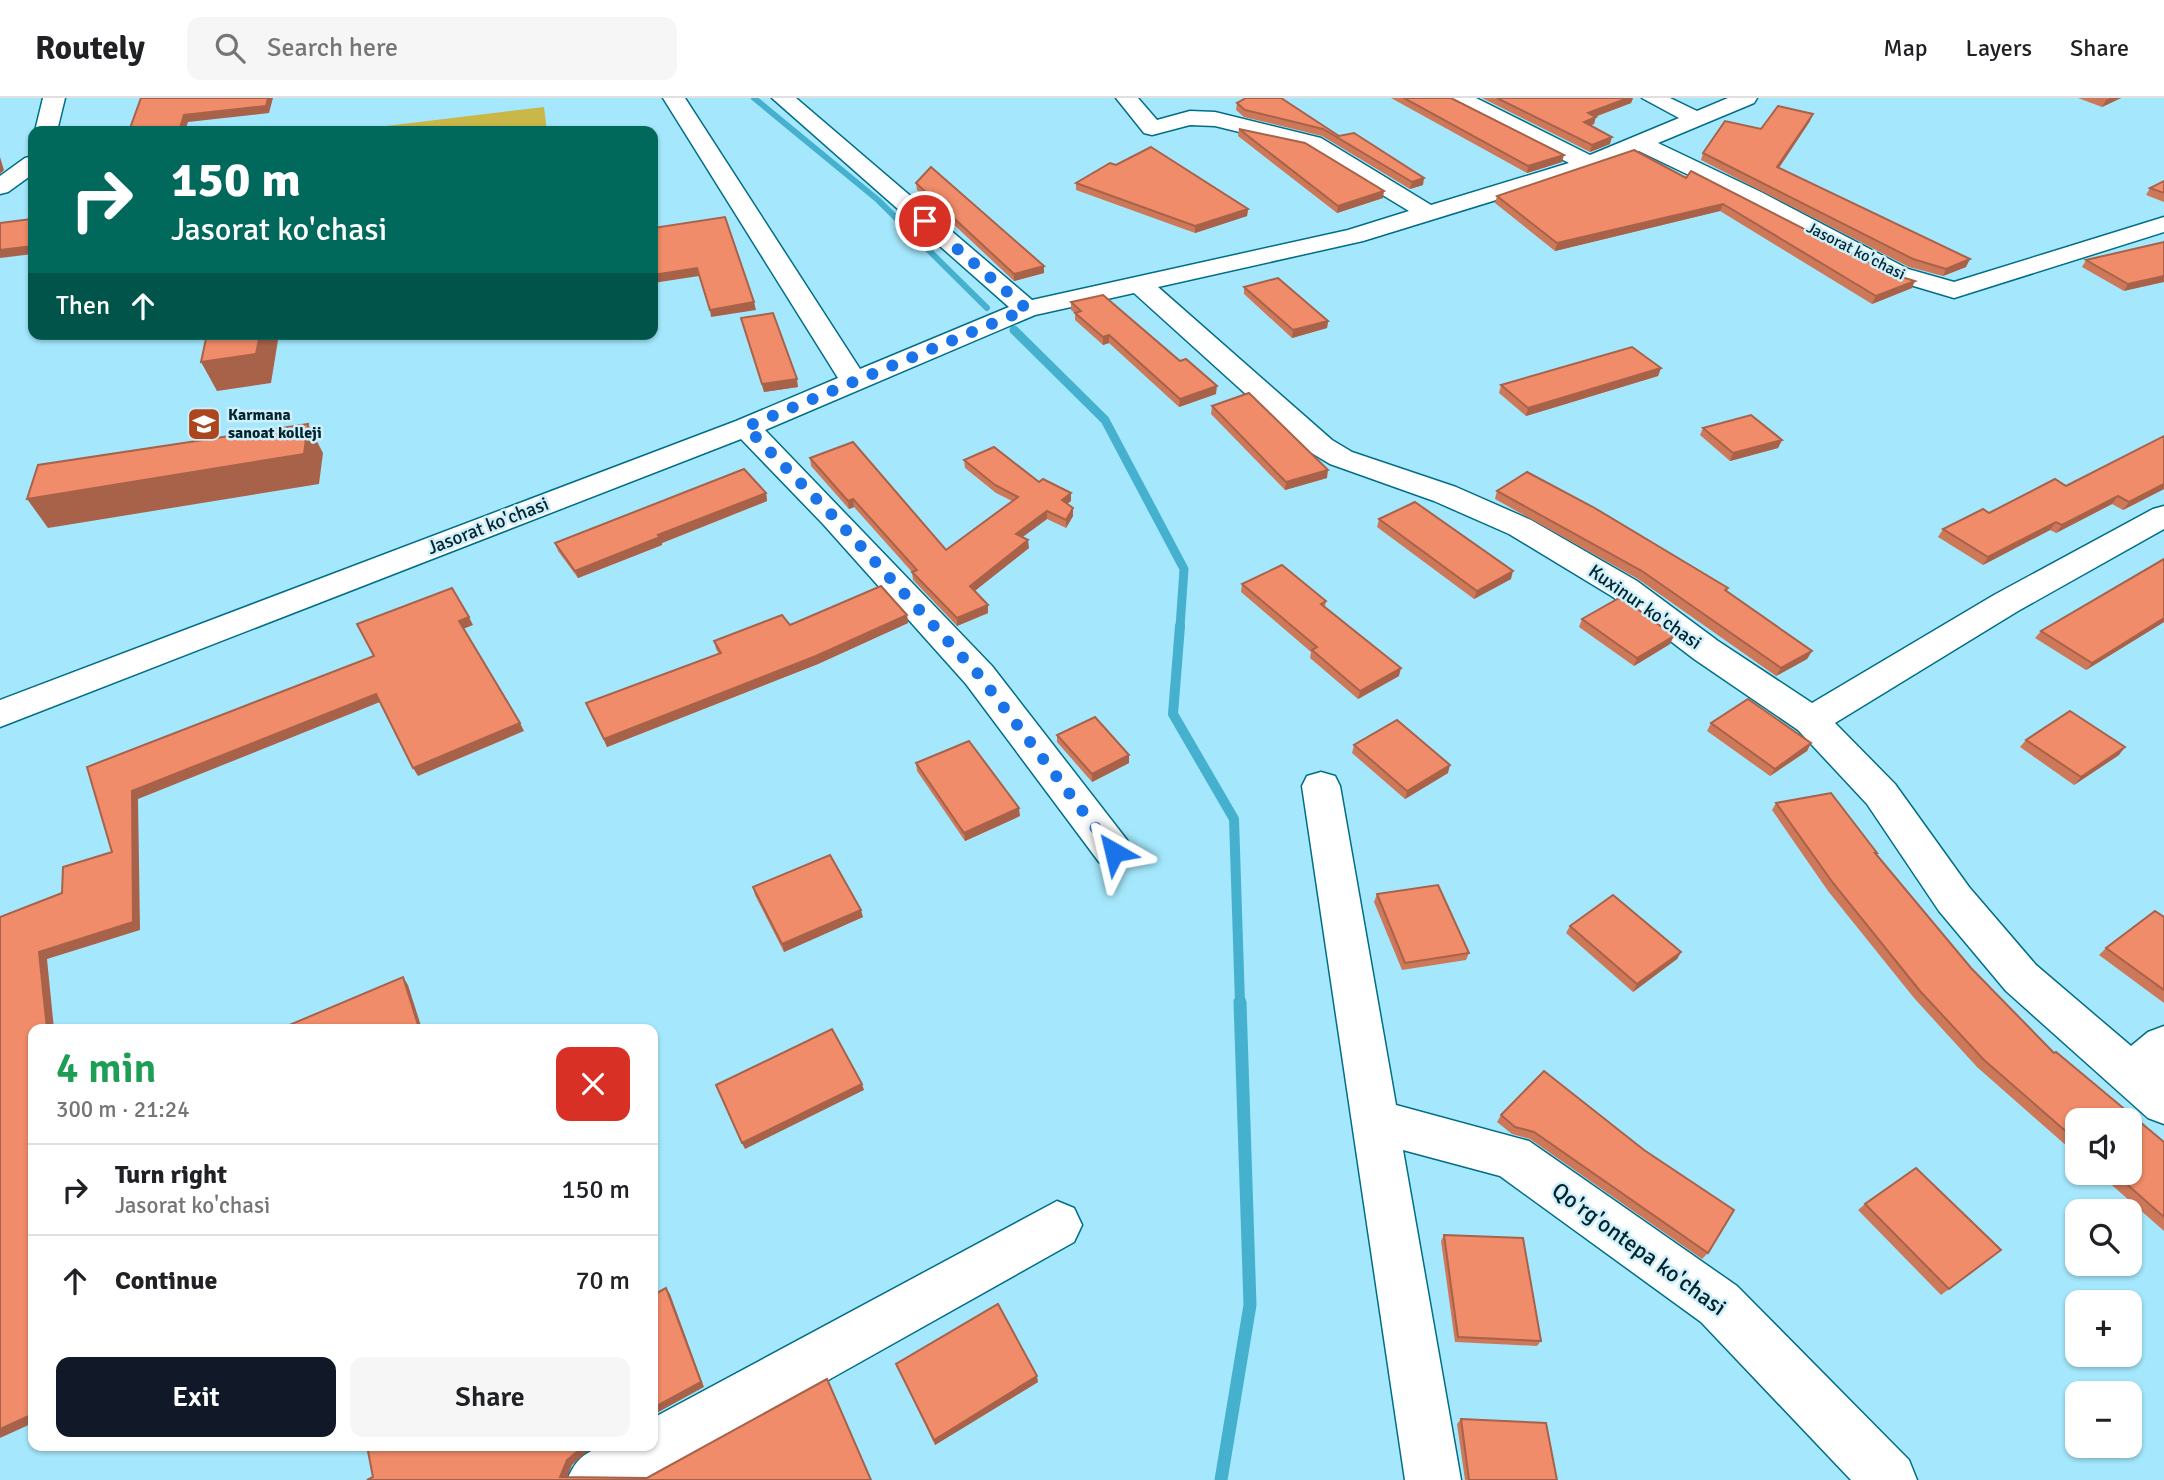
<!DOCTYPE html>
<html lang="en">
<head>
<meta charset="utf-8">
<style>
  :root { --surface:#fff; --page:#f6f6f6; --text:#202124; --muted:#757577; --line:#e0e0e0; --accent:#111827 }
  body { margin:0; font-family:Signika,sans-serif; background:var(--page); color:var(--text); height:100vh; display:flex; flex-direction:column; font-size:26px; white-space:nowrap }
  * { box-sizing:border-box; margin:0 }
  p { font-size:23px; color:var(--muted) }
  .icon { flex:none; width:38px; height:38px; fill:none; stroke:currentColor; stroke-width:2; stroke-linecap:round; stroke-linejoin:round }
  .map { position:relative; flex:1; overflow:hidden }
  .side { position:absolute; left:28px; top:926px; width:630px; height:427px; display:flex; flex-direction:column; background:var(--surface); border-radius:14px; box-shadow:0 2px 5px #0004 }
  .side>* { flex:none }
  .top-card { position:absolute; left:28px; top:28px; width:630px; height:214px; border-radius:14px; box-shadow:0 2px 5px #0004; background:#00695c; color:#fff; overflow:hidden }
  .tools { position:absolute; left:2065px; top:1010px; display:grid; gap:14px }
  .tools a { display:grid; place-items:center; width:77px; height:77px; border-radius:14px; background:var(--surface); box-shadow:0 2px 5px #0004; font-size:35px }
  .pin { position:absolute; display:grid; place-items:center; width:60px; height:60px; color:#fff; margin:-30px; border:4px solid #fff; border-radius:50%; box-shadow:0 2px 7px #0007 }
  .me { position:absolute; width:77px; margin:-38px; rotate:323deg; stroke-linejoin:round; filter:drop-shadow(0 0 5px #0008) }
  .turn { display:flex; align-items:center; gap:24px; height:147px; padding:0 28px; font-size:32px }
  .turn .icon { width:91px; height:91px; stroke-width:2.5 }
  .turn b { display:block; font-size:49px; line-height:60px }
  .then { display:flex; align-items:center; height:66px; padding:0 28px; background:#0003; gap:14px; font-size:26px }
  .round { display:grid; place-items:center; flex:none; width:74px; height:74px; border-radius:14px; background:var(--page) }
  .head { display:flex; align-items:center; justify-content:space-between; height:119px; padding:0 28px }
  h1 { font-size:42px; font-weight:600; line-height:52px; color:#1e9e55 }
  .cta { display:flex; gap:14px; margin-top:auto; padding:14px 28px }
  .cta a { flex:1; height:80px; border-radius:14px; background:var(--accent); color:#fff; font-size:28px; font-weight:600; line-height:80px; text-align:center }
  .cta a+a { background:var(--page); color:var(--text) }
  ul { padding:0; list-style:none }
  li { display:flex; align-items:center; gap:21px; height:91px; padding:0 28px; border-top:2px solid var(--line) }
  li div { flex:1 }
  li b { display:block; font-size:26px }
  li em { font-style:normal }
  header { display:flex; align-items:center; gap:42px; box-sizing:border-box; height:98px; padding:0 35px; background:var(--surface); border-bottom:2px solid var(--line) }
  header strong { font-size:33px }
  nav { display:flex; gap:38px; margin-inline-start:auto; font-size:24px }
  .search { width:490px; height:63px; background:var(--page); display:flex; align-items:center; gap:18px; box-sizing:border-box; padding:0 24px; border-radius:14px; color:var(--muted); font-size:26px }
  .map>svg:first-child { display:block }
  .green { fill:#c9b748 }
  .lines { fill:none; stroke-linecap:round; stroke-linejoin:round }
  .stream-far3 { stroke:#46b1cf; stroke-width:6 }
  .stream-far2 { stroke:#46b1cf; stroke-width:9 }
  .stream-far1 { stroke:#46b1cf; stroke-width:10 }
  .stream { stroke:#46b1cf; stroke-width:13 }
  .minor-casing { stroke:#006e86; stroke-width:3 }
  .minor { fill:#fff; fill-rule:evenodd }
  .wall { fill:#ce785a }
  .shaded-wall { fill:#a8624a }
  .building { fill:#f08c69; stroke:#a8624a; stroke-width:2 }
  .route { stroke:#1a73e8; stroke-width:12; stroke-dasharray:0 21.6 }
  .labels { text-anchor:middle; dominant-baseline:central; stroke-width:5; stroke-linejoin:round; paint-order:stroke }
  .far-street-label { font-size:16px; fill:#00242e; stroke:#cfeffa }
  .far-poi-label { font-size:16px; font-weight:bold; fill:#00242e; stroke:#cfeffa; text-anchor:start }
  .street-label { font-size:19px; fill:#00242e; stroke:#cfeffa }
  .near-street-label { font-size:23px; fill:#00242e; stroke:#cfeffa }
</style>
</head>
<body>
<header>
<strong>Routely</strong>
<div class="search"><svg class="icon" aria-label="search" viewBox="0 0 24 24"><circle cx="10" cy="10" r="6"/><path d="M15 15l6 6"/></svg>Search here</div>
<nav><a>Map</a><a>Layers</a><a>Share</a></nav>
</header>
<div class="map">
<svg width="2164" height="1382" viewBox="0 0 2164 1382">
  <rect width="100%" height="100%" fill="#a5e8fd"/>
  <path class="green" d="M544,9L547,33H353V32Z"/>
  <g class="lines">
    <path class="stream-far3" d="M754,0L878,102L987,210"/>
    <path class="stream-far2" d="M1014,232L1105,322L1184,471L1180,529"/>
    <path class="stream-far1" d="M1180,528L1173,616L1234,721L1240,905"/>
    <path class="stream" d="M1221,1382L1250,1207L1240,904"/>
    <g class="minor-casing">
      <g id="minor">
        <path d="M43,0H65L57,33H35Z"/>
        <path d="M663,0H685L860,271L1009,209L772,0H796L1032,202L1348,132L1409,113L1305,50L1215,28L1190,27L1152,37L1144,35L1116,0H1138L1157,22L1190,13L1215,14L1321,40L1431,107L1569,65L1451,5L1448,0H1476L1590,57L1679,20L1642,0H1670L1697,13L1728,0H1757L1754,5L1658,45L1761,94L1908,171L1954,184L2164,119V134L1954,200L1890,181L1745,104L1639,53L1597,71L1363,143L1158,189L1332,342L1352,354L1456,389L1531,422L1637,483L1718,543L1812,605L1994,497L2153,411L2164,408V431L2018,513L1835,625L1895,686L1969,789L2036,867L2131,948L2148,934L2164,928V1026L2148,1020L2006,893L1939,813L1867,706L1798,632L1694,561L1613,499L1509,436L1434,403L1330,366L1310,354L1134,195L1035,217L765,332L992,568L1127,742L1133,753L1127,764L1113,769L1099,764L966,586L823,426L741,341L0,629V602L736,323L838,280Z"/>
        <path d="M33,58V76L8,94L0,96V78L25,60Z"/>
        <path d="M1321,674L1335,678L1340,688L1396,1007L1529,1043L1737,1188L1909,1362L1917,1382H1851L1701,1224L1500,1078L1403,1052L1461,1382H1405L1302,688L1307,678Z"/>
        <path d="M1057,1103L1074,1110L1082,1127L1074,1144L650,1382H567C584,1340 614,1348 653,1348V1320Z"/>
      </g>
    </g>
    <use href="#minor" class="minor"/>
  </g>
  <g class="wall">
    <path d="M1281,0L1339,38L1423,87L1410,91L1322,38L1244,19L1236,12L1237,5Z"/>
    <path d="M1391,0H1451L1562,64L1527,75Z"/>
    <path d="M1482,0H1633L1631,5L1595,19L1594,26L1590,27L1610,46L1590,54Z"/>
    <path d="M2078,0H2121L2102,9Z"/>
    <path d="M1810,23L1779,70L1966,169L1943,178L1909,169L1701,62L1703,55L1761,31Z"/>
    <path d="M1239,31L1383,100L1337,115L1238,38Z"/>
    <path d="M1116,67L1248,111L1247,118L1195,135L1076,92V85Z"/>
    <path d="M1686,80L1912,190L1872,206L1720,113L1555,153L1495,105L1497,98Z"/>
    <path d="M2164,83V104L2146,97L2150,90Z"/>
    <path d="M916,85L1044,168V175L1014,183L917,92Z"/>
    <path d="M2164,144L2124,193L2082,169L2086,162Z"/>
    <path d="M1244,189L1328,223L1327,230L1292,240L1244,196Z"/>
    <path d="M1071,204L1216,296L1179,309L1109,245L1103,247L1075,222V215L1071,212Z"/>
    <path d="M741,220L798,289L764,294Z"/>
    <path d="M1661,270L1658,278L1526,318L1499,295L1501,287Z"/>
    <path d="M1212,308L1327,380L1285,392L1211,316Z"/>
    <path d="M1703,330L1782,342L1778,350L1730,363L1700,337Z"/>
    <path d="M2164,338V391L2123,412L2112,406L2056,435L2050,432L1983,467L1938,439L1943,431L2066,388Z"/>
    <path d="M810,360L946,452L1012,403L996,395L965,370L964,362L1039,384L1071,395V403L1067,406L1073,418L1066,430L1047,421L1022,439L1029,450L974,493L988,515L957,528L913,482L912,474L854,409L849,411L811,368Z"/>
    <path d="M1497,393L1728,490L1727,493L1812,553L1807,561L1776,578L1638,481L1495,401Z"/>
    <path d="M766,395L767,403L662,445V447L578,480L558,453L555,445Z"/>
    <path d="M1379,421L1511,481L1474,501L1377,429Z"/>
    <path d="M2164,461V524L2086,572L2035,540L2041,533Z"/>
    <path d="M1242,486L1326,503L1325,509L1399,578L1358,601L1310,560L1311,554L1241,494Z"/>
    <path d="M907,517L908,525L818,566L607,649L586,605L719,556L716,551L714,543L790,527Z"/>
    <path d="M1582,521L1670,546L1634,568L1579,529Z"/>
    <path d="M1711,625L1811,645L1807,653L1770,678L1707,633Z"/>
    <path d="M1057,637L1129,665L1092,684L1057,644Z"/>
    <path d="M2026,642L2119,657L2074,687L2020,649Z"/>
    <path d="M1354,647L1448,675L1405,701L1352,655Z"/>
    <path d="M916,665L1020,718L965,743L917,673Z"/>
    <path d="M1776,705L1877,755L1876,756L1971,870L2054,955L2164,1044V1133L2097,1074H2130L2077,1022V1057L1977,969L1914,900L1828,793L1772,712Z"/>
    <path d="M753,789L863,819L784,854L755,797Z"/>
    <path d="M1377,796L1469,855L1466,862L1402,872L1374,804Z"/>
    <path d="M2164,819V905L2099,857L2106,850Z"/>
    <path d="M1570,828L1681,854L1677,861L1633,894L1566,835Z"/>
    <path d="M1544,973L1708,1155L1702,1161L1530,1041L1512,1036L1497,1024L1501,1017Z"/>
    <path d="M1865,1106L2001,1152L1941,1197L1858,1112Z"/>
    <path d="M1444,1137L1541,1243L1537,1248L1455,1244L1441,1143Z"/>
    <path d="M896,1266L1038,1284L935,1347Z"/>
    <path d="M1461,1321L1557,1382H1465L1457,1326Z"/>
  </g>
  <g class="shaded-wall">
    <path d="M268,0H273L269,15L188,24L185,33H179L184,17Z"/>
    <path d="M1628,0H1633L1631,5L1586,22L1588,15Z"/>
    <path d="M2110,0H2121L2102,9L2106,2Z"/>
    <path d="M1813,16L1810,23L1774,77L1777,69Z"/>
    <path d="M1596,19L1594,26L1582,31L1584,24Z"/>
    <path d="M1612,39L1610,46L1590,54L1592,47Z"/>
    <path d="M1564,57L1562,64L1527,75L1528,68Z"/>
    <path d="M0,59L4,72L0,76Z"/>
    <path d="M1424,80L1423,87L1410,91L1412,84Z"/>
    <path d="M1384,93L1383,100L1337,115L1338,108Z"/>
    <path d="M1723,106L1720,113L1555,153L1557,145Z"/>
    <path d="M1248,111L1247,118L1195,135V128Z"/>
    <path d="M33,148V156L0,160V152Z"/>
    <path d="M1970,161L1966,169L1943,178L1946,171Z"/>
    <path d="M1044,168V175L1014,183V176Z"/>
    <path d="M697,170L699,178L653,185V177Z"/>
    <path d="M2164,178V184L2124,193L2128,186Z"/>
    <path d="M1915,183L1912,190L1872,206L1876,198Z"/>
    <path d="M754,204L756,212L711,219L710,212Z"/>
    <path d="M1328,223L1327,230L1292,240L1293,232Z"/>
    <path d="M260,236H279L271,285L217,293L201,264Z"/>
    <path d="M1109,237V245L1103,247V239Z"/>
    <path d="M1661,270L1658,278L1526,318L1528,310Z"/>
    <path d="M797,281L798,289L764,294L762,286Z"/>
    <path d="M1217,288L1216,296L1179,309L1180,301Z"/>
    <path d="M308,326L323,355L319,386L48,430L27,401Z"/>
    <path d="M1782,342L1778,350L1730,363L1733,355Z"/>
    <path d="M1328,372L1327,380L1285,392L1286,384Z"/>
    <path d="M2164,386V391L2123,412L2129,404Z"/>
    <path d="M766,395L767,403L662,445V447L578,480L575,473L658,437Z"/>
    <path d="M1071,395V403L1062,409V402Z"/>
    <path d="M2118,398L2112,406L2056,435L2062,427Z"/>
    <path d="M853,401L854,409L849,411L848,403Z"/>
    <path d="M1073,410V418L1066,430V422Z"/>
    <path d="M1047,413V421L1016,444V436Z"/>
    <path d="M2056,424L2050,432L1983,467L1988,459Z"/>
    <path d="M1028,442L1029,450L971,496L970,488Z"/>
    <path d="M1513,473L1511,481L1474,501L1477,493Z"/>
    <path d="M988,507V515L957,528V520Z"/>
    <path d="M907,517L908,525L818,566L607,649L604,641Z"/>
    <path d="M469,519L473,527L463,531L459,523Z"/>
    <path d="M2164,520V524L2086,572L2092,565Z"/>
    <path d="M1674,538L1670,546L1634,568L1637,560Z"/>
    <path d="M1812,553L1807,561L1776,578L1781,570Z"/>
    <path d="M1401,570L1399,578L1358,601L1360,593Z"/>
    <path d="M376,596L380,604L138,701L140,832L47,861L54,931H47L39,854L133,824L132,693Z"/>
    <path d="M520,625L524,633L418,678L413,670Z"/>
    <path d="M1811,645L1807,653L1770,678L1775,671Z"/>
    <path d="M2125,649L2119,657L2074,687L2081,679Z"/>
    <path d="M1129,657V665L1092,684V676Z"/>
    <path d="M1450,667L1448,675L1405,701L1407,693Z"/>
    <path d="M1019,710L1020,718L965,743L964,735Z"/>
    <path d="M861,812L863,819L784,854L782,846Z"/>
    <path d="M1681,854L1677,861L1633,894L1637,886Z"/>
    <path d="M403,879L408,887L422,931H417Z"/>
    <path d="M862,986L864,992L745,1051L742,1045Z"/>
    <path d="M666,1190L670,1196L704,1289L653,1317Z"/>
    <path d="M1037,1278L1038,1284L935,1347L934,1342Z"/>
    <path d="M33,1316V1325L0,1340V1331Z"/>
    <path d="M584,1348H602L591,1350L572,1367L566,1382L560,1379L567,1362Z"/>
  </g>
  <g class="building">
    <path d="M141,0H268L266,8L184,17L179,33H129Z"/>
    <path d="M1246,0H1281L1339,38L1354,35L1424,80L1412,84L1323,31L1245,12L1237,5Z"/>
    <path d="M1404,0H1451L1564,57L1528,68Z"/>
    <path d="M1497,0H1628L1588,15L1596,19L1584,24L1612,39L1592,47Z"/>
    <path d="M1778,8L1813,16L1777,69L1970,161L1946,171L1913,161L1703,55L1725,23L1761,31Z"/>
    <path d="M1239,31L1305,45L1384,93L1338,108Z"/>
    <path d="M1151,49L1248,111L1195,128L1076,85L1110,65L1116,67Z"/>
    <path d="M1634,52L1686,80L1691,73L1892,176L1915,183L1876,198L1723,106L1557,145L1497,98Z"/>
    <path d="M931,69L1044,168L1014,176L916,85Z"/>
    <path d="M2164,83V95L2150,90Z"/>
    <path d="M725,119L754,204L710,212L697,170L653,177V130Z"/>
    <path d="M31,121L33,134V148L0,152V125Z"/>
    <path d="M2164,144V178L2128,186L2086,162Z"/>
    <path d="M1278,180L1328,223L1293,232L1244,189Z"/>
    <path d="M1103,197L1180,263L1186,261L1217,288L1180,301L1109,237L1103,239L1075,215L1081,213L1071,204Z"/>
    <path d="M773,215L797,281L762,286L741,220Z"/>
    <path d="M207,236H260L256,256L201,264Z"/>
    <path d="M1632,249L1661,270L1528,310L1501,287Z"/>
    <path d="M1249,295L1328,372L1286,384L1212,308Z"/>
    <path d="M1751,317L1782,342L1733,355L1703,330Z"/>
    <path d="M308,326L304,356L27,401L38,367Z"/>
    <path d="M2164,338V386L2129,404L2118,398L2062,427L2056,424L1988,459L1943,431L1983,411L1989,415L2055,381L2066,388Z"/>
    <path d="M853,344L946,452L1018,399L995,387L964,362L994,349L1039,384L1043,381L1071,395L1062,402L1073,410L1066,422L1047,413L1016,436L1028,442L970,488L988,507L957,520L912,474L917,472L853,401L848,403L810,360Z"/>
    <path d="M744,371L766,395L658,437L660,439L575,473L555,445Z"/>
    <path d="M1527,374L1593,409L1728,490L1725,492L1812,553L1781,570L1642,473L1497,393Z"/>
    <path d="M1415,404L1513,473L1477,493L1379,421Z"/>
    <path d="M2164,461V520L2092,565L2041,533Z"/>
    <path d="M1282,467L1326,503L1321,506L1401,570L1360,593L1312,552L1317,549L1242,486Z"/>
    <path d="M881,488L907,517L816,558L604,641L586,605L721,555L714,543L782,517L790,527Z"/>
    <path d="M452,490L469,519L459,523L520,625L413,670L376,596L132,693L133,824L39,854L47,931H33V1316L0,1331V819L62,795L63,769L112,754L87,669L374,558L357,526Z"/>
    <path d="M1621,499L1674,538L1637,560L1582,521Z"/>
    <path d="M1748,601L1811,645L1775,671L1711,625Z"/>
    <path d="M2070,613L2125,649L2081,679L2026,642Z"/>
    <path d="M1095,619L1129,657L1092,676L1057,637Z"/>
    <path d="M1397,622L1450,667L1407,693L1354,647Z"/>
    <path d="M969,643L1019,710L964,735L916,665Z"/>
    <path d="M1831,695L1877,755H1875L1971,870L2054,955L2056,954L2164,1044V1119L2113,1074H2130V1022H2077V1043L1984,962L1920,893L1833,785L1776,705Z"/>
    <path d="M830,757L861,812L782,846L753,789Z"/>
    <path d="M1438,787L1469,855L1405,865L1377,796Z"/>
    <path d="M1613,797L1681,854L1637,886L1570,828Z"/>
    <path d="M2155,813L2164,819V892L2106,850Z"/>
    <path d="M403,879L419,930L417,931H280Z"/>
    <path d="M832,931L862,986L742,1045L716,987Z"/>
    <path d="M1544,973L1644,1052L1734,1112L1708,1155L1534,1034L1515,1029L1501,1017Z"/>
    <path d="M1916,1070L2001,1152L1949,1191L1865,1106Z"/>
    <path d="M1444,1137L1523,1140L1541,1243L1458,1239Z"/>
    <path d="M666,1190L701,1284L653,1310V1197Z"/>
    <path d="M998,1206L1037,1278L934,1342L896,1266Z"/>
    <path d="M827,1281L871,1382H367L373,1379L367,1348H584L567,1362L560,1379L647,1380Z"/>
    <path d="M1461,1321L1546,1325L1557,1382H1469Z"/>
  </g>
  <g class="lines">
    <path class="route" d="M925,123L1027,211L746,329L834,419L979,577L1114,754"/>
  </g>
  <defs>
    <g id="university-square" transform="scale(1.75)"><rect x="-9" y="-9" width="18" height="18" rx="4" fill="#ac461f" stroke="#cfeffa"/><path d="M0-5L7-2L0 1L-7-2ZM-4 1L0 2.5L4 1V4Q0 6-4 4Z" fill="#fff"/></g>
  </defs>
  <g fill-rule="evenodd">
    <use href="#university-square" x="204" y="326"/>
  </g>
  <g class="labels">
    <g class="far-street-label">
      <text transform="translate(1856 153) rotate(27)">Jasorat ko'chasi</text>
    </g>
    <g class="far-poi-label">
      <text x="228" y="317">Karmana<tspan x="228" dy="18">sanoat kolleji</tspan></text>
    </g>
    <g class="street-label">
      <text transform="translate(488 428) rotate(-21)">Jasorat ko'chasi</text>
      <text transform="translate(1645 509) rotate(35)">Kuxinur ko'chasi</text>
    </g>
    <g class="near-street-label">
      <text transform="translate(1639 1151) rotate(36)">Qo'rg'ontepa ko'chasi</text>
    </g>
  </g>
</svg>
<div class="tools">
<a><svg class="icon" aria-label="sound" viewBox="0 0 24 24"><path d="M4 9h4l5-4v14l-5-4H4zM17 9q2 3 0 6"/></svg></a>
<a><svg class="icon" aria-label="search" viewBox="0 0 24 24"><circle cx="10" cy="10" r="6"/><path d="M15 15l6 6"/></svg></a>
<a>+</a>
<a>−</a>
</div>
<div class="pin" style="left:925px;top:123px;background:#d93025"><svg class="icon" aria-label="arrive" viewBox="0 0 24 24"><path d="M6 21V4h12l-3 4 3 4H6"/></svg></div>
<svg class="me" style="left:1114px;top:754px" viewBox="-20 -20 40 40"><path d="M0-17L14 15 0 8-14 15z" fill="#1a73e8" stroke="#fff" stroke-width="4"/></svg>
<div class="top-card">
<div class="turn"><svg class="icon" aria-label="right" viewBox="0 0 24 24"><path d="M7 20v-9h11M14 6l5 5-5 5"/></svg><div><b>150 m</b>Jasorat ko'chasi</div></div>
<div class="then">Then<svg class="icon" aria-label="ahead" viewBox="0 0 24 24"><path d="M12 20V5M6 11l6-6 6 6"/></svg></div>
</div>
<section class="side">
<div class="head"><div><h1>4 min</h1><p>300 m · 21:24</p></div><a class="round" style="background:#d93025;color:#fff"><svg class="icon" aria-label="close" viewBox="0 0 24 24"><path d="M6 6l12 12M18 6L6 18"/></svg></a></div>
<ul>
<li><svg class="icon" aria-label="right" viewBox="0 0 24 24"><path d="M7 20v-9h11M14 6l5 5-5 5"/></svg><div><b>Turn right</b><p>Jasorat ko'chasi</p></div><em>150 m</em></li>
<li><svg class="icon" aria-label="ahead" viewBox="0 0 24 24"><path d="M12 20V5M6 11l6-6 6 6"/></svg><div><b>Continue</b></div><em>70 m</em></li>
</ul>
<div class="cta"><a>Exit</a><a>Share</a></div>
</section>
</div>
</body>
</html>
